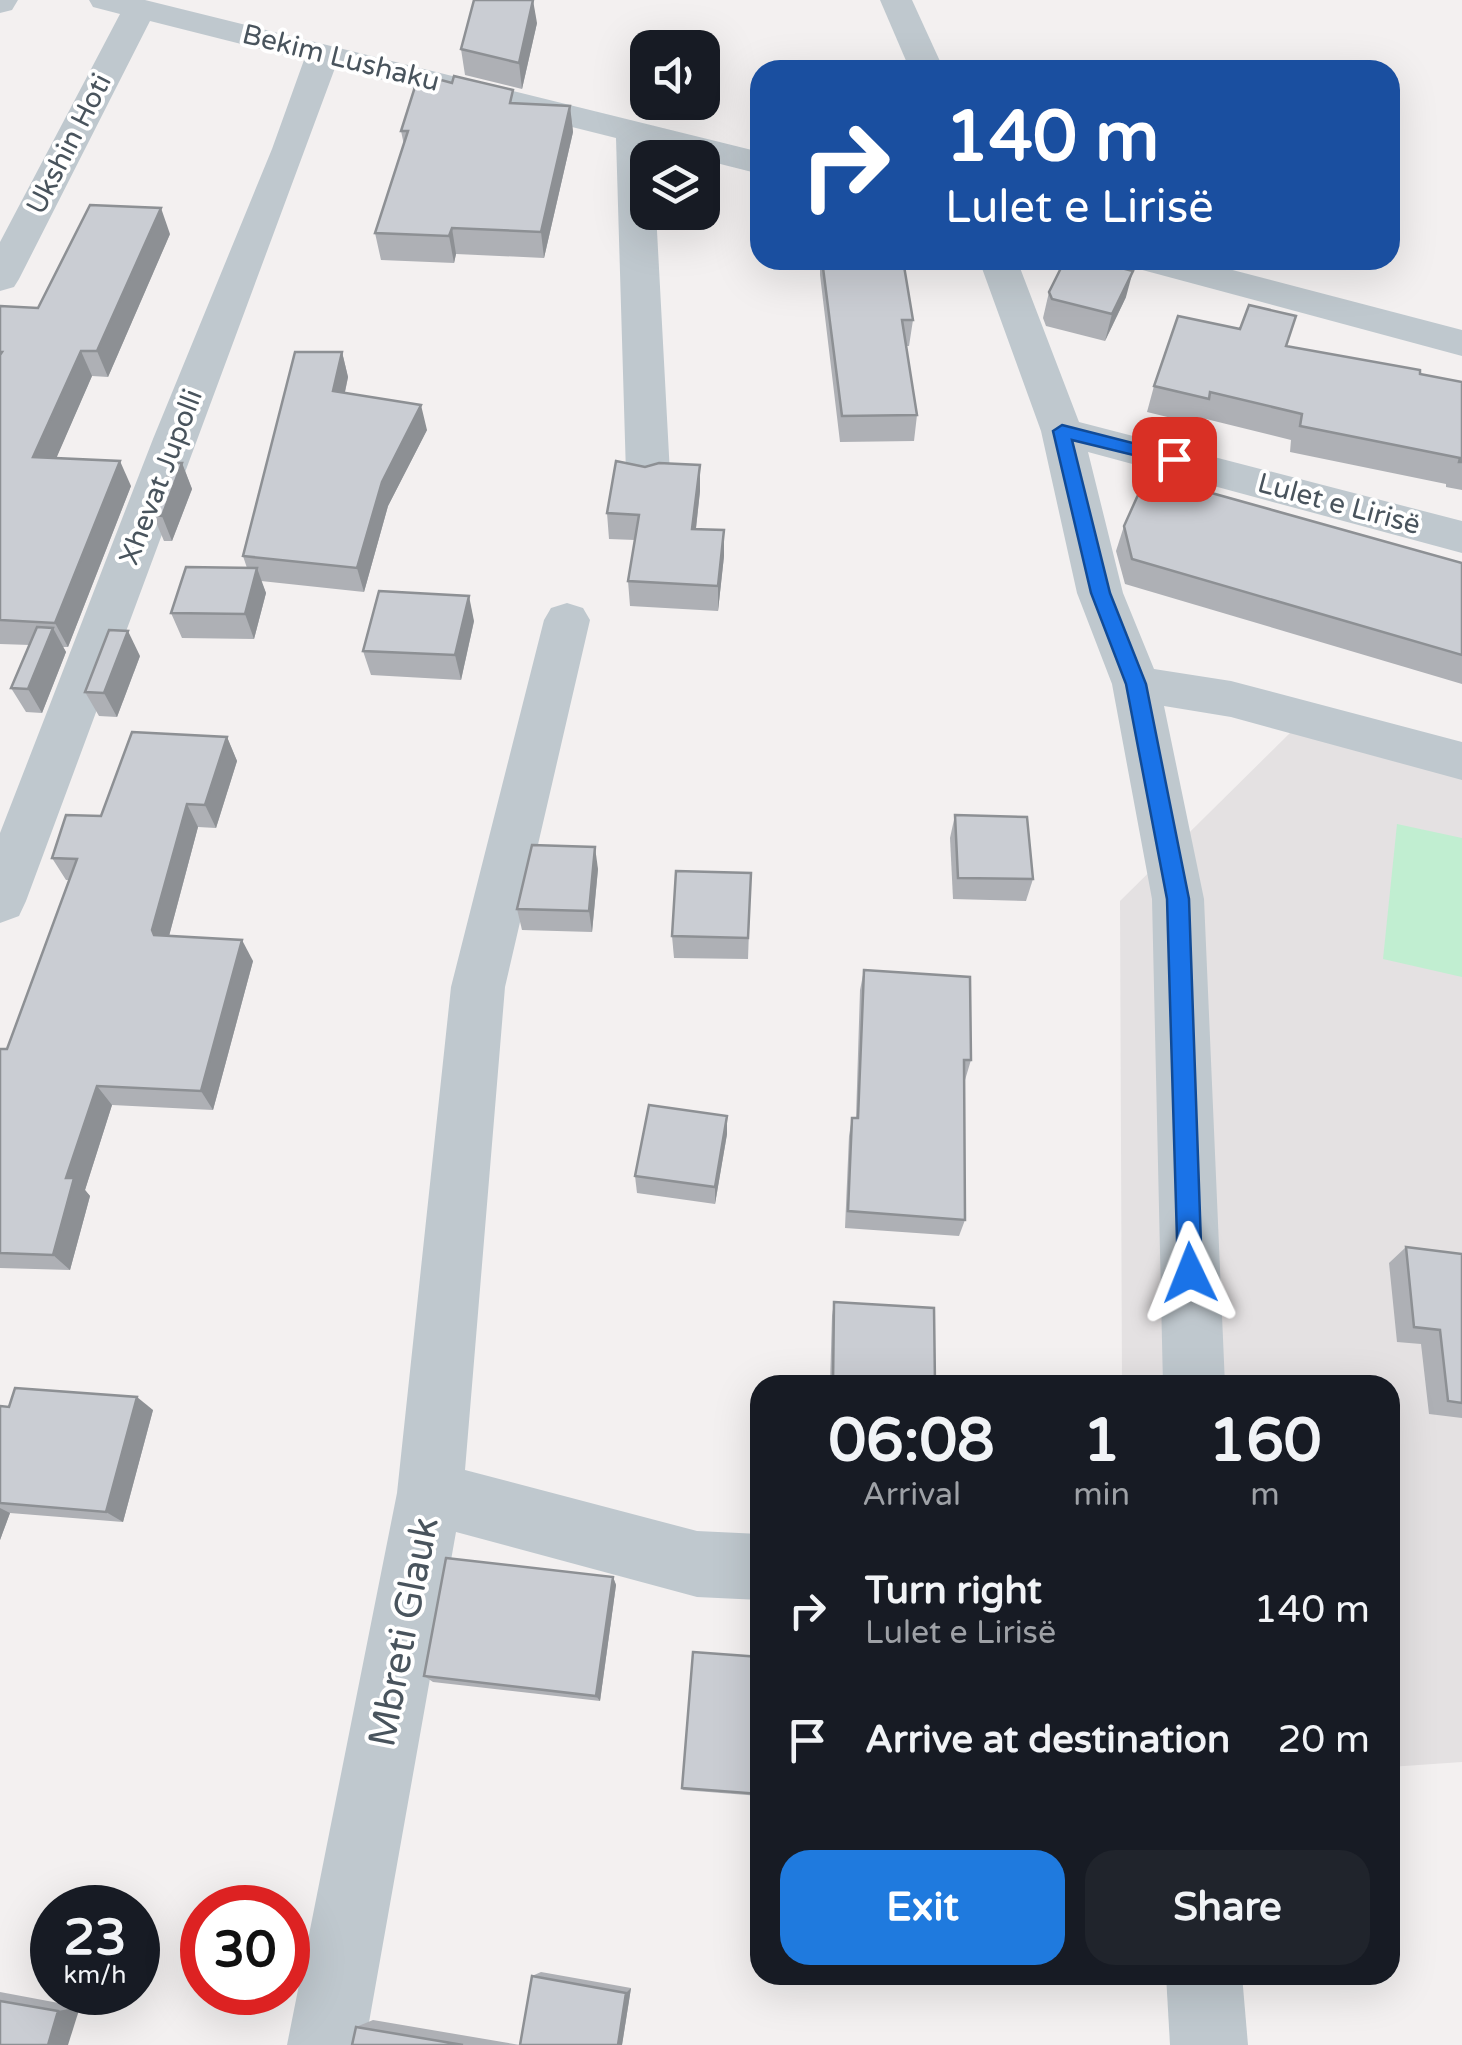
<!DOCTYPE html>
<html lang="en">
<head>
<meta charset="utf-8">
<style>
  :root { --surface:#171b24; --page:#20242c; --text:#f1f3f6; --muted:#9ea1a6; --accent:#1f7ade }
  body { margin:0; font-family:"Varela Round",sans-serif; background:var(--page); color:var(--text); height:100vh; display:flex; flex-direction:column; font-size:38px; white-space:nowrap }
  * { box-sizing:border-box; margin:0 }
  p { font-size:32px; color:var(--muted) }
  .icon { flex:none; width:55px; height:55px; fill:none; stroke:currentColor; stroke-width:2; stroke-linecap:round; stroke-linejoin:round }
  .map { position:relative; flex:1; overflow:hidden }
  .sheet { position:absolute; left:750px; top:1375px; width:650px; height:610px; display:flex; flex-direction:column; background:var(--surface); border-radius:30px; box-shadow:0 10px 40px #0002 }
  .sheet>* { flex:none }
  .hud { position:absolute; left:750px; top:60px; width:650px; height:210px; border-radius:30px; box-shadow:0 10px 40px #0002; background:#1a4fa0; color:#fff; overflow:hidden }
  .buttons { position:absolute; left:630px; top:30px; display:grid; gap:20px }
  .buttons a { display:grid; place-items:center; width:90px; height:90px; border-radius:20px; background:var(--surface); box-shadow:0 10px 40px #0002; font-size:50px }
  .speed { position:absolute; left:30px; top:1885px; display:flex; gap:20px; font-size:50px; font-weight:700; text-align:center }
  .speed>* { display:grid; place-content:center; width:130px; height:130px; border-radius:50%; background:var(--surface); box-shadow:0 10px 40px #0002; line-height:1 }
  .speed small { font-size:25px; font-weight:400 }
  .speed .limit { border:15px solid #d22; background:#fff; color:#111 }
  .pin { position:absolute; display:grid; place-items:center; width:85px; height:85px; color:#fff; margin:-42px; border-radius:20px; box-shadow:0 5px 15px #0006 }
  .me { position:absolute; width:110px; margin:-55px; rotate:358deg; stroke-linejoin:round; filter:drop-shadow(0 0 8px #0008) }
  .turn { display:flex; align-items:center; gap:35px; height:210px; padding:0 30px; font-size:45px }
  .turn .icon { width:130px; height:130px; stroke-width:2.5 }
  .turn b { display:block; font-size:70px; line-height:85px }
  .eta { display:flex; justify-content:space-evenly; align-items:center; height:170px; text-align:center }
  .eta b { font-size:60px; font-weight:700; line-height:70px }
  .action { display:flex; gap:20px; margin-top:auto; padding:20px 30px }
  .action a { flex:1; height:115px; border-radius:30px; background:var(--accent); color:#fff; font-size:40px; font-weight:700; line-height:115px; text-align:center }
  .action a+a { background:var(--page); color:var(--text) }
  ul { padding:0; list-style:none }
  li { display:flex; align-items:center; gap:30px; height:130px; padding:0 30px }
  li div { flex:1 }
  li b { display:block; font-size:38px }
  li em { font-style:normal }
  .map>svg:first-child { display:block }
  .education { fill:#e4e1e2 }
  .green { fill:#c1eed1 }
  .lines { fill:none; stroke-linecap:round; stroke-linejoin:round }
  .minor { fill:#bfc8ce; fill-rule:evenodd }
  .wall { fill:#aeb0b5 }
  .shaded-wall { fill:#8d9094 }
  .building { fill:#cacdd3; stroke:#8d9094; stroke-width:2.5 }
  .route { fill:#1a73e8; stroke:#114b97; stroke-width:2.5 }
  .labels { text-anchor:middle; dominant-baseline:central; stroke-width:8; stroke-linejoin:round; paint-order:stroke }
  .far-street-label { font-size:28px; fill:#49545d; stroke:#fff }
  .near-street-label { font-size:38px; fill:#49545d; stroke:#fff }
</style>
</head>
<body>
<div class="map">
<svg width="1462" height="2045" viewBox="0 0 1462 2045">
  <rect width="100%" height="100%" fill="#f3f0f0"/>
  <path class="education" d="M1294,729L1462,778V1762L1390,1767V1385H1122L1120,901Z"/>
  <path class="green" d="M1397,824L1462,838V977L1383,959Z"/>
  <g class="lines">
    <g class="minor">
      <path d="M0,0H18L12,10L0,13Z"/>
      <path d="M89,0H145L760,152V174L653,147V158H648V212H656L670,474L663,484L648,489L633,484L626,474L616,138L335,68L26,901L19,916L0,923V833L153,439L272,149L304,60L150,21L19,279L14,287L0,291V242L120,14L93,7Z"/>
      <path d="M880,0H912L944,70H910Z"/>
      <path d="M979,260H1017L1079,422L1462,521V553L1088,452L1123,593L1154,669L1231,681L1462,742V780L1231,717L1164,706L1204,899L1225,1385H1163L1152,899L1112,684L1077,593L1041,431Z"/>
      <path d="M1130,260H1194L1462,330V356L1135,268Z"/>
      <path d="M567,603L583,608L590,620L505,987L465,1470L697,1531L760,1534V1600L697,1597L456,1532L365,2045H287L397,1493L451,987L544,620L551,608Z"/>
      <path d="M1166,1975H1242L1248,2045H1170Z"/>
    </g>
  </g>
  <g class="wall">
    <path d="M537,23L522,89L465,75L461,49Z"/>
    <path d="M514,104L570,106L573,132L544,258L456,254L454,263L381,260L375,233L404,145L401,131Z"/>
    <path d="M170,234L108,377L92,376L56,458L131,486L68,647H63L66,652L42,713L26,712L11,688L30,645L0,644V306L38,308Z"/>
    <path d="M820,260H903L913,320L909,346H906L917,415L914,441L840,442L820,275Z"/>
    <path d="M1049,292L1126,297L1105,341L1046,326L1043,318Z"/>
    <path d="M1286,346L1462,382V490L1446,487V484L1290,452L1291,440L1202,418L1200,425L1147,412L1154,386Z"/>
    <path d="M342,352L348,377L345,392L427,430L388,506L364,592L261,581L266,593L254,639L182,638L171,613L247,568L243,556Z"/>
    <path d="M182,463L192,489L172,541H164L153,515Z"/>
    <path d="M700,465V491L696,529L724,556L718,611L630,606L628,581L635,540L609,539L607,513L645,467Z"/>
    <path d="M1124,526L1462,563V684L1125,584L1116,551Z"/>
    <path d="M474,621L461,680L371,675L363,651Z"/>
    <path d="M140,656L117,717L99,716L85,692Z"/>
    <path d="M227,737L237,761L216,828L198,827L169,936L253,961L213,1110L112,1105L85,1190L90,1196L70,1270L0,1268V1049H7L69,880H66L52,858L101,816Z"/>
    <path d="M955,815L1033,879L1026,901L953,899L950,838Z"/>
    <path d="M598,869L592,932L522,930L517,909Z"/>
    <path d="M751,873L748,959L674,958L672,936Z"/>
    <path d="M864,970L971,1060L965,1080V1220L959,1236L845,1228L849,1136L852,1118H856L860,990Z"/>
    <path d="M727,1116V1134L715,1204L637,1193L635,1176Z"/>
    <path d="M1406,1247L1462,1254V1418L1429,1414L1421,1344L1397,1342L1389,1263Z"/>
    <path d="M834,1302L935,1385H830L832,1316Z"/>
    <path d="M0,1406L153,1410L123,1522L10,1513L0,1540Z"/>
    <path d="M613,1577L616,1585L600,1701L433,1682L424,1676Z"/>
    <path d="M760,1657V1796L683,1790L682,1788Z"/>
    <path d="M541,1972L631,1988L622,2045H352L356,2027L373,2020L520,2045L532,1976Z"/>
    <path d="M0,1992L80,2007L0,2045Z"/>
  </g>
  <g class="shaded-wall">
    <path d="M533,0L537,23L522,89L519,63Z"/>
    <path d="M570,106L573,132L544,258L541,232Z"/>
    <path d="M161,208L170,234L108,377L97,351Z"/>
    <path d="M452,228L456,254L454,263L449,236Z"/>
    <path d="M1133,271L1126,297L1105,341L1112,314Z"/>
    <path d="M81,351L92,376L46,482L33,457Z"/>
    <path d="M342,352L348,377L340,415L333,391Z"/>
    <path d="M421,405L427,430L388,506L364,592L357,568L382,482Z"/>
    <path d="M120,461L131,486L68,647L55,623Z"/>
    <path d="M182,463L192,489L172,541L162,516Z"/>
    <path d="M700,465V491L693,554L692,529Z"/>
    <path d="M724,530V556L718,611V586Z"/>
    <path d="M257,568L266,593L254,639L245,614Z"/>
    <path d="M469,596L474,621L461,680L455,655Z"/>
    <path d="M53,628L66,652L42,713L28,689Z"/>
    <path d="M128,631L140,656L117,717L104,693Z"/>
    <path d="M227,737L237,761L216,828L205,805Z"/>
    <path d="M187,804L198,827L165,951L154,935L152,930Z"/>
    <path d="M595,847L598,869L592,932L589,911Z"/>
    <path d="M242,940L253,961L213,1110L201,1091Z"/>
    <path d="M97,1086L112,1105L85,1190L90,1196L70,1270L53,1255L66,1178Z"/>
    <path d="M727,1116V1134L715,1204V1187Z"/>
    <path d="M137,1397L153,1410L123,1522L106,1512Z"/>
    <path d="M0,1508L10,1513L0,1540Z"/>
    <path d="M613,1577L616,1585L600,1701L596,1696Z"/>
    <path d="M631,1988L622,2045H618L626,1993Z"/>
    <path d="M80,2007L68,2045H48L58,2011Z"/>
  </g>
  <g class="building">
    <path d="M474,0H533L519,63L461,49Z"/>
    <path d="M419,74L452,83L454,76L513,90L510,103L570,106L541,232L452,228L449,236L375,233L408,131H401Z"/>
    <path d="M90,205L161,208L97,351H81L33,457L120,461L55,623L0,620V355L2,352H0V306L38,308Z"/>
    <path d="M822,260H903L913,320H902L917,415L842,416Z"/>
    <path d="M1065,260H1090L1133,271L1112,314L1052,299L1049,292Z"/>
    <path d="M1249,305L1296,316L1286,346L1420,370V374L1462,382V462H1459L1460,458L1300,426L1302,414L1210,392L1209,399L1154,386L1178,316L1240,329Z"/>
    <path d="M295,352H342L333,391L421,405L382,482L357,568L243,556Z"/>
    <path d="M616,461L645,467L659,463L700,465L692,529L724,530L718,586L628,581L639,515L607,513Z"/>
    <path d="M173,463H182L162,516L153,515Z"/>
    <path d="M1147,475L1462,563V655L1132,559L1124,526Z"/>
    <path d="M186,567L257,568L245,614L171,613Z"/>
    <path d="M379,591L469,596L455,655L363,651Z"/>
    <path d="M37,627L53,628L28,689L11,688Z"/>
    <path d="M109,630L128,631L104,693L85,692Z"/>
    <path d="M132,732L227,737L205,805L187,804L152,930L154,935L242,940L201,1091L97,1086L66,1178H74L53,1255L0,1253V1049H7L77,859L52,858L66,815L101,816Z"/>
    <path d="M955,815L1027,817L1033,879L958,878Z"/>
    <path d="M532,845L595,847L589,911L517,909Z"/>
    <path d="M676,871L751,873L748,938L672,936Z"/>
    <path d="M864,970L970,977L971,1060H964L965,1220L848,1211L852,1118H858Z"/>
    <path d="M649,1105L727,1116L715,1187L635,1176Z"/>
    <path d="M1406,1247L1462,1254V1403L1448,1401L1440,1330L1414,1327Z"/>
    <path d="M834,1302L934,1308L935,1385H833Z"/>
    <path d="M15,1388L137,1397L106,1512L0,1503V1406L9,1407Z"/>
    <path d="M446,1558L613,1577L596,1696L424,1676Z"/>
    <path d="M693,1652L760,1657V1794L682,1788Z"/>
    <path d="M532,1976L626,1993L618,2045H520Z"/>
    <path d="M0,2001L58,2011L48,2045H0Z"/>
    <path d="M356,2027L463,2045H352Z"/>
  </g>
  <path class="route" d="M1062,425L1180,455L1182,459L1174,465L1072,440L1110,593L1146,684L1189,899L1202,1273L1199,1281L1190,1285L1181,1281L1178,1273L1167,899L1126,684L1091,593L1053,431Z"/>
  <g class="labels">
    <g class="far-street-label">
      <text transform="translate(341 58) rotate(14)">Bekim Lushaku</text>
      <text transform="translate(69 144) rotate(-63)">Ukshin Hoti</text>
      <text transform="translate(161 477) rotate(-69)">Xhevat Jupolli</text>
      <text transform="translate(1339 504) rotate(15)">Lulet e Lirisë</text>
    </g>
    <g class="near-street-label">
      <text transform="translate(404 1632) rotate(-79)">Mbreti Glauk</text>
    </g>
  </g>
</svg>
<div class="buttons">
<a><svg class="icon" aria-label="sound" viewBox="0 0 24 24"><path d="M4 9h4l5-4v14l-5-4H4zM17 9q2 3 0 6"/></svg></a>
<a><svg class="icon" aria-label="layers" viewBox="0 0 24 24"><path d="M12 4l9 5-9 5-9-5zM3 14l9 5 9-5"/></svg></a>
</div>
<div class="speed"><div>23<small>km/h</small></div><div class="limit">30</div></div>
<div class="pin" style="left:1174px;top:459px;background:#d93025"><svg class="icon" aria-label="arrive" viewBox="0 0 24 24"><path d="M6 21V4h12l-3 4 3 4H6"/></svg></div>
<svg class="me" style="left:1190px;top:1273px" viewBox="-20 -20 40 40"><path d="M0-17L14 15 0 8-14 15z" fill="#1a73e8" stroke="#fff" stroke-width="4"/></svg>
<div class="hud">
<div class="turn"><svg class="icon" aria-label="right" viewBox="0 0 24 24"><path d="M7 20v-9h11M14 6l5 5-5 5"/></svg><div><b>140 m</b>Lulet e Lirisë</div></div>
</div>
<section class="sheet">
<div class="eta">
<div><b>06:08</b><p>Arrival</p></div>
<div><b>1</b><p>min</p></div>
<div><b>160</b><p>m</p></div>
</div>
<ul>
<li><svg class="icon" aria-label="right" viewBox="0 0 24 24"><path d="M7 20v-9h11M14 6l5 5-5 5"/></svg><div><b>Turn right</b><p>Lulet e Lirisë</p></div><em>140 m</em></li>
<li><svg class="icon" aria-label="arrive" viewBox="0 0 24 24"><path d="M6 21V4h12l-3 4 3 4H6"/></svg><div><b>Arrive at destination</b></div><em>20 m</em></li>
</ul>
<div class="action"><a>Exit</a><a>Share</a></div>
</section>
</div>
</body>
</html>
